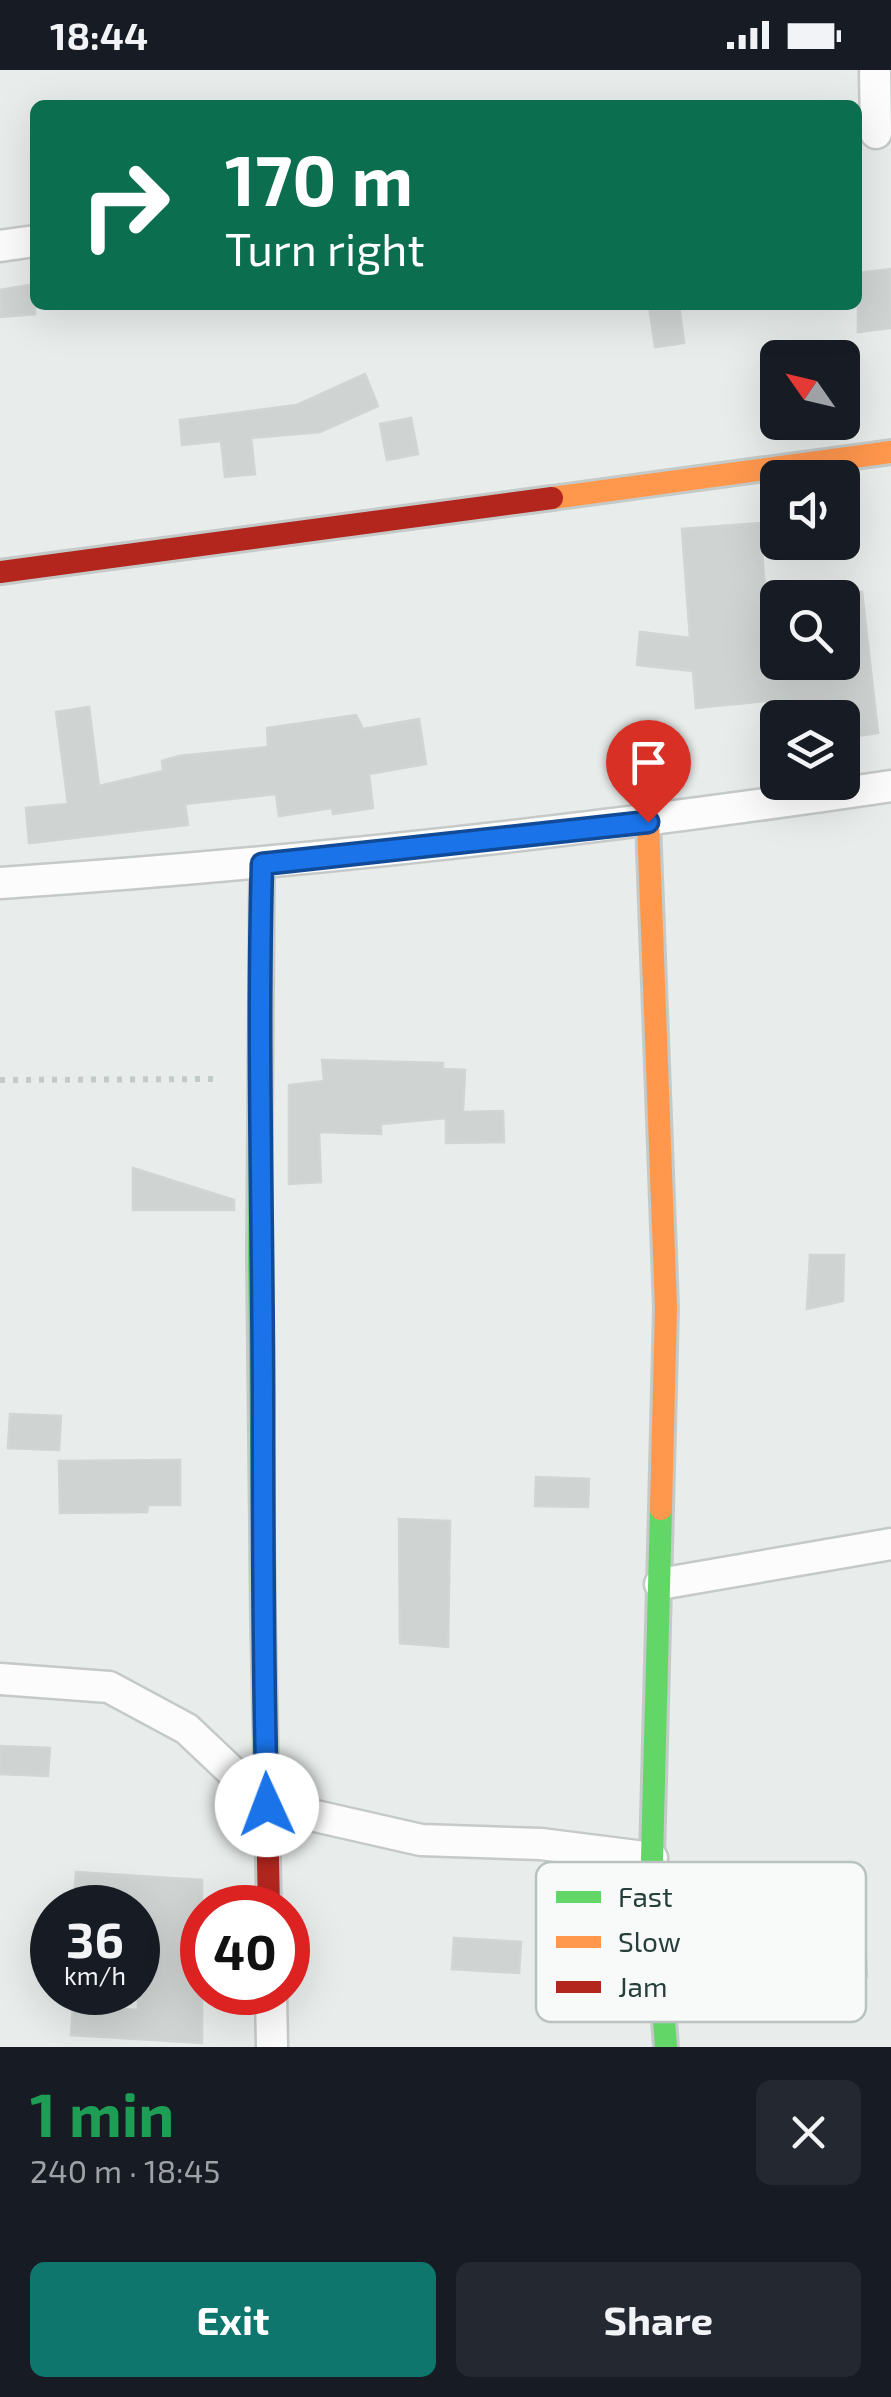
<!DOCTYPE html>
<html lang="en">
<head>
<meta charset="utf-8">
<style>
  :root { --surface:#171b24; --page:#242831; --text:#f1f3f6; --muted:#9ea1a6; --accent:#0f766e }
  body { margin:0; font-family:"Exo 2",sans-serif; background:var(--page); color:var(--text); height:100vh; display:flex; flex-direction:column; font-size:38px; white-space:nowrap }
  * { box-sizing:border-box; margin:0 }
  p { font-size:32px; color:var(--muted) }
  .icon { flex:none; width:55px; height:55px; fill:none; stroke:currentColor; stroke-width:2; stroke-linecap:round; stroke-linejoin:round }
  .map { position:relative; height:1977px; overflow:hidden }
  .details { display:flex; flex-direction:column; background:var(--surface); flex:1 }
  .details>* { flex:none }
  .top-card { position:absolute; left:30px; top:30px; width:832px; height:210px; border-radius:15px; box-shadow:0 10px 40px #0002; background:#0b6e4f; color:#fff; overflow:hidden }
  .needle { width:65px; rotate:304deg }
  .fabs { position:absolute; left:760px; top:270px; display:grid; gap:20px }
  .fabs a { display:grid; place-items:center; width:100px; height:100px; border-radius:15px; background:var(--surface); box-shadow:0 10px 40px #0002; font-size:50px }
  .speed { position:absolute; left:30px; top:1815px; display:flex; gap:20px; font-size:50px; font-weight:700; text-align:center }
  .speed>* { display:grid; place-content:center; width:130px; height:130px; border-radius:50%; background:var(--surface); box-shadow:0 10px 40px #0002; line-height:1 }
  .speed small { font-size:25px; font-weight:400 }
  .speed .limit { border:15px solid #d22; background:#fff; color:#111 }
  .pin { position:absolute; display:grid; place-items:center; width:85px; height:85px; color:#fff; margin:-102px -42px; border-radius:50% 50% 50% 0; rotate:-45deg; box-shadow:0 0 10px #0007 }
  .pin .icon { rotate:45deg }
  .me { position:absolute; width:110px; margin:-55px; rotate:358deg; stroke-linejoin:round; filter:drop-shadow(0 0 8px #0008) }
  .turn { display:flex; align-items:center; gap:35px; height:210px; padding:0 30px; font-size:45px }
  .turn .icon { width:130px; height:130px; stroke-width:2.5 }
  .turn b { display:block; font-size:70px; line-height:85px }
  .round { display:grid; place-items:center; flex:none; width:105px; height:105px; border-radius:15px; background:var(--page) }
  .summary { display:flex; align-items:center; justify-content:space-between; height:170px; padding:0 30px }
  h1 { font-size:60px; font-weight:700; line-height:75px; color:#1e9e55 }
  .action { display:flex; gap:20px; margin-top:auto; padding:20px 30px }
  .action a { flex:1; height:115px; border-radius:15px; background:var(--accent); color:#fff; font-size:40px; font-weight:700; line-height:115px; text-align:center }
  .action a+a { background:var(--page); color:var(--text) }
  .status { display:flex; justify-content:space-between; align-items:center; height:70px; padding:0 50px; background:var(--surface); direction:ltr }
  .status svg { height:28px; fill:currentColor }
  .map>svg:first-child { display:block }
  .building { fill:#cfd4d2; stroke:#d1d5d3; stroke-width:2.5 }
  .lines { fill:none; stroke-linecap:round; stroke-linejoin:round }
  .street-casing { stroke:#c5c9c7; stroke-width:35 }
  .fast-casing { stroke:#c4cac8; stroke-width:28 }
  .slow-casing { stroke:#c4cac8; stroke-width:28 }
  .jam-casing { stroke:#c4cac8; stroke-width:28 }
  .path { stroke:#c3cbca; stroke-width:6; stroke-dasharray:5 8; stroke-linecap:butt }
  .street { stroke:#fcfcfc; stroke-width:30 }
  .fast { stroke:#63d668; stroke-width:22 }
  .slow { stroke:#ff974d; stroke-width:22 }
  .jam { stroke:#b3261e; stroke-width:22 }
  .route-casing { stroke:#114b97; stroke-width:25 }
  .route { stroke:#1a73e8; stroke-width:18 }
  .key { fill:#f7faf9; stroke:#b8c2c0; stroke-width:2.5 }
  .key-label { font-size:28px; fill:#263f3a }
</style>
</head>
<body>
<div class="status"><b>18:44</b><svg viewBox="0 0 49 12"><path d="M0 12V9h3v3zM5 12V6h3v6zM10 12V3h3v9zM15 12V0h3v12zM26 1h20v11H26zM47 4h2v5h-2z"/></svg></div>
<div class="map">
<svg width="891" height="1977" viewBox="0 0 891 1977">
  <rect width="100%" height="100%" fill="#e8ecea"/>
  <g class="building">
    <path d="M891,199V258L858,262V203Z"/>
    <path d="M35,214V244L0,247V220Z"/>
    <path d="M649,235H679L684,273L655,277Z"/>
    <path d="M365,304L378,336L320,362L251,368L255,404L225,407L221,371L182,375L180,350L297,335Z"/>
    <path d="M411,348L418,384L387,390L380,354Z"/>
    <path d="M760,453L771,601L842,593V523L862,522L878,663L844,668L842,648H789L787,629L696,638L693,601L637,595L640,562L690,568L682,459Z"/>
    <path d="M89,637L99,716L163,701L162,691L179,686L268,677L267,658L356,645L363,659L419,649L426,694L369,704L373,738L333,744L332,738L279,746L276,724L185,734L188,755L29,773L26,738L68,734L56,642Z"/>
    <path d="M322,990L443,993V999L465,1000L463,1042L503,1041L504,1072L446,1073V1048L381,1054V1064L319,1062L321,1112L289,1114V1015L324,1011Z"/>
    <path d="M133,1098L234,1130V1140H133Z"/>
    <path d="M810,1185H844L843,1231L807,1239Z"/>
    <path d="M10,1344L61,1346L59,1380L8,1378Z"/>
    <path d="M180,1390V1435H148L147,1442L60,1443L59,1391Z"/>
    <path d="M536,1407L589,1409L588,1437L535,1436Z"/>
    <path d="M399,1449L450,1451L448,1577L400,1573Z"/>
    <path d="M0,1676L50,1678L48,1706L0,1704Z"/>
    <path d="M76,1802L202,1810V1973L71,1965L73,1936L138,1940V1838H73Z"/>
    <path d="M863,1838L867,1907L820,1910L818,1893L803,1894L802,1853H814L813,1840Z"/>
    <path d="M454,1868L521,1872L519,1903L452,1899Z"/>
  </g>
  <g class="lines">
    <g class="street-casing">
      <g id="street">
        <path d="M875,0L876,63"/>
        <path d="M0,176L35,171"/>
        <path d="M0,813C299,793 595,760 891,716"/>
        <path d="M660,1514L891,1474"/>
        <path d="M0,1609L109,1617L187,1659L267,1735L421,1770L541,1774L652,1788"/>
        <path d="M271,1922L272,1977"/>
      </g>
    </g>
    <g class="fast-casing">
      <g id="fast">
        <path d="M262,794L259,1186L263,1548"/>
        <path d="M661,1439L652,1788L666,1977"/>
      </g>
    </g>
    <g class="slow-casing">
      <g id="slow">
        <path d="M552,428L891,382"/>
        <path d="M648,752L666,1238L661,1439"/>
      </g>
    </g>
    <g class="jam-casing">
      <g id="jam">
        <path d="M0,502L552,428"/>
        <path d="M263,1548L269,1838"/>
      </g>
    </g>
    <path class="path" d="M0,1010L221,1009"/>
    <use href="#street" class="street"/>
    <use href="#fast" class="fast"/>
    <use href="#slow" class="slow"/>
    <use href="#jam" class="jam"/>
  </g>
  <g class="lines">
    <g class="route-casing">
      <path id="route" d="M267,1735C263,1603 263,1472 263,1341C263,1158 257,977 262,794L648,752"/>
    </g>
    <use href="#route" class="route"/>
  </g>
  <rect x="536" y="1792" width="330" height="160" rx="15" class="key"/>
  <rect x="556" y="1821" width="45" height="12" fill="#63d668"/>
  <rect x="556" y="1866" width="45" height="12" fill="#ff974d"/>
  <rect x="556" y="1911" width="45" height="12" fill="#b3261e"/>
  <g class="key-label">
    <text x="618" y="1837">Fast</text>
    <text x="618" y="1882">Slow</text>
    <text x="618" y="1927">Jam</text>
  </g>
</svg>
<div class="fabs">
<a><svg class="needle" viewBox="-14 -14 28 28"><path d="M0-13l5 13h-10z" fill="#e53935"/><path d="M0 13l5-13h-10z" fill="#9ea1a6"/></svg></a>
<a><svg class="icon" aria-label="sound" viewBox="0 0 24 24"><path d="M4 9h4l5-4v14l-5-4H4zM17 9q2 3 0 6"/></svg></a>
<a><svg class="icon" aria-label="search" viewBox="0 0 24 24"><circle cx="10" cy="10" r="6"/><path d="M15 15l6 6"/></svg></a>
<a><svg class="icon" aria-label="layers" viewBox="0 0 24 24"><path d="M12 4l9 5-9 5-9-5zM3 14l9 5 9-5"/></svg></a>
</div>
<div class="speed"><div>36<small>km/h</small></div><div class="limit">40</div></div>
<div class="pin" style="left:648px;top:752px;background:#d93025"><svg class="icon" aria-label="arrive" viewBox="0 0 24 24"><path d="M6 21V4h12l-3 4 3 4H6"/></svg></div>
<svg class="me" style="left:267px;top:1735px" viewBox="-20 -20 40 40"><circle r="19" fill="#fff"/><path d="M0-13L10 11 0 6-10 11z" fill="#1a73e8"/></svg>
<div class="top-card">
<div class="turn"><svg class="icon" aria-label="right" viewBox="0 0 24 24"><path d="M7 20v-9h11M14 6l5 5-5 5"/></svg><div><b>170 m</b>Turn right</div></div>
</div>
</div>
<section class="details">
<div class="summary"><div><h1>1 min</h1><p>240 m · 18:45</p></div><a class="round"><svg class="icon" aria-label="close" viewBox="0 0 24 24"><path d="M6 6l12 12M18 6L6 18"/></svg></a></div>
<div class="action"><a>Exit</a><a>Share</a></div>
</section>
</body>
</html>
